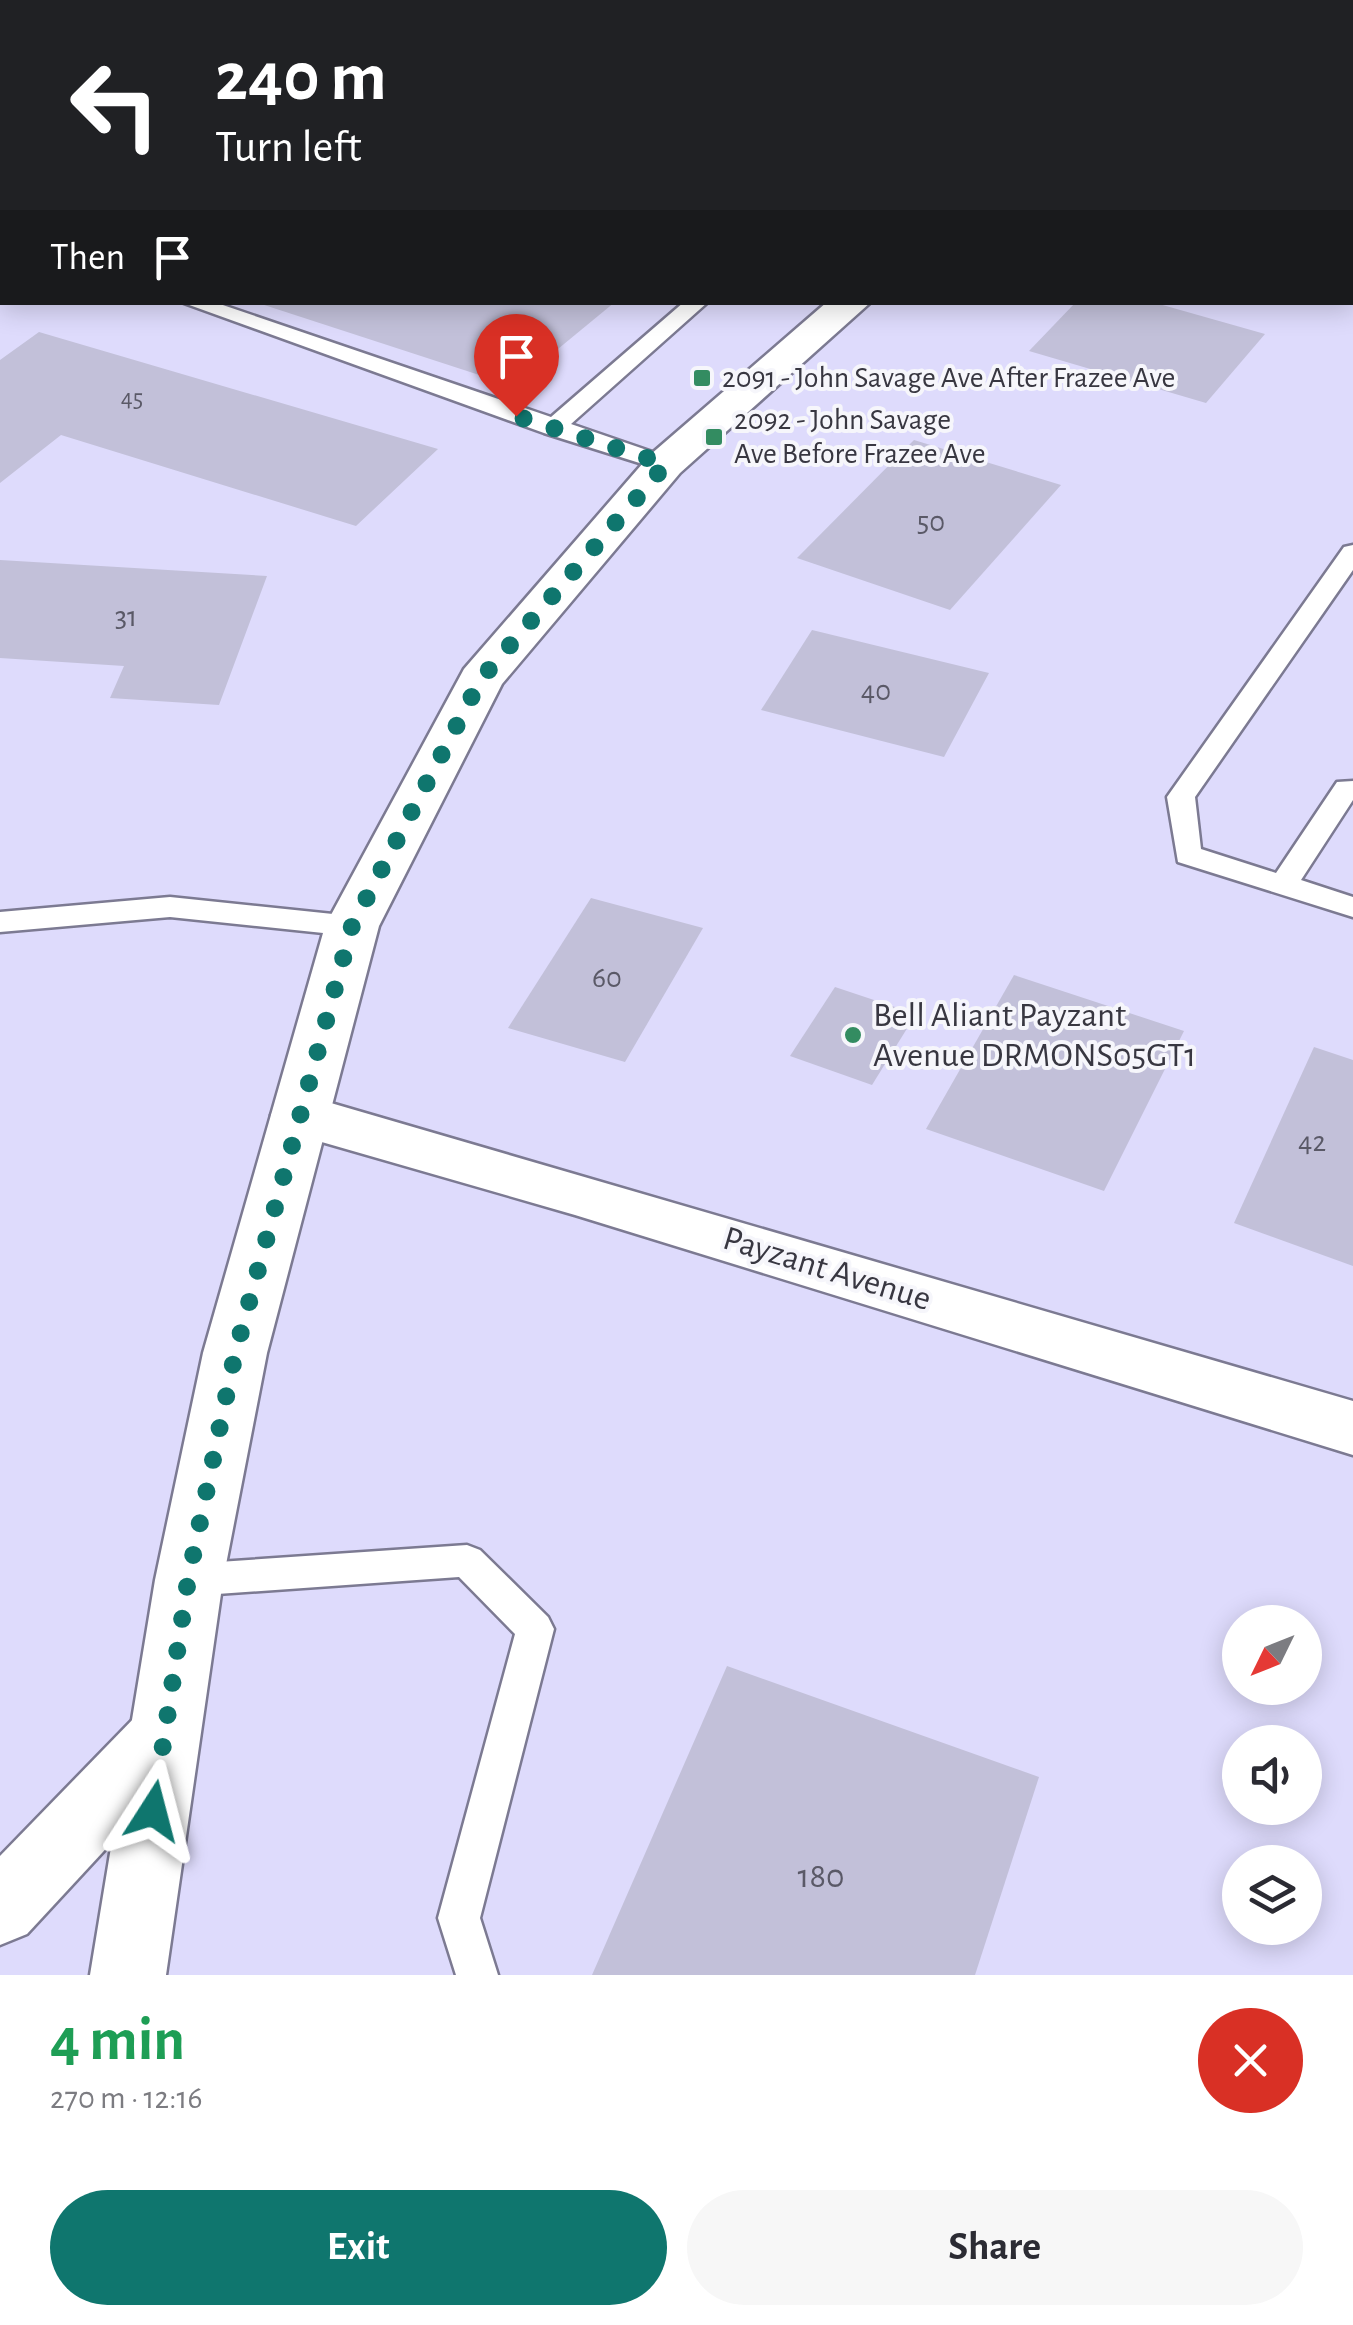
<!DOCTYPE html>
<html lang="en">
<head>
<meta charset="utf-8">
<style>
  :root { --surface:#fff; --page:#f7f7f7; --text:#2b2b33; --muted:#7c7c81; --accent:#0f766e }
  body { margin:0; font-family:"Alegreya Sans",sans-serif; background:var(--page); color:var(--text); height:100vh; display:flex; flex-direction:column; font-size:38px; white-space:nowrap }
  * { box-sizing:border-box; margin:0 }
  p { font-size:32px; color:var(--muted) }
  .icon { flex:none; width:55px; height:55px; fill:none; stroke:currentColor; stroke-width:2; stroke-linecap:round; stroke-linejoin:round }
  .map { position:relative; height:1975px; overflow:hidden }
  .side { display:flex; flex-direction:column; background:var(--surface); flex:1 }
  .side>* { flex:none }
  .banner { position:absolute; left:0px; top:0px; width:1355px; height:305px; box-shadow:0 5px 25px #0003; background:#202124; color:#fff; overflow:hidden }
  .needle { width:65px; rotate:227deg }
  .controls { position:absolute; left:1222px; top:1605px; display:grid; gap:20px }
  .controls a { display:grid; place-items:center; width:100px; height:100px; border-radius:50%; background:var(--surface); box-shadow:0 5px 25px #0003; font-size:50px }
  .pin { position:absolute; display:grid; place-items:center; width:85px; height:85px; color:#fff; margin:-102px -42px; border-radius:50% 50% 50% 0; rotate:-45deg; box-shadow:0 0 10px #0007 }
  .pin .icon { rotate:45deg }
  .me { position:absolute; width:110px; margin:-55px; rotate:9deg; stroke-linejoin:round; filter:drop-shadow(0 0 8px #0008) }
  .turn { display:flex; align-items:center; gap:35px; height:210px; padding:0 50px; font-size:45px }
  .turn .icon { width:130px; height:130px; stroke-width:2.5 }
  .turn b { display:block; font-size:70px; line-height:85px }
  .then { display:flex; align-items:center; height:95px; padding:0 50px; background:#0003; gap:20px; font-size:38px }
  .round { display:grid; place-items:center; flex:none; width:105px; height:105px; border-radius:52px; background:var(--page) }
  .overview { display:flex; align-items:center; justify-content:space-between; height:170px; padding:0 50px }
  h1 { font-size:60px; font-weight:700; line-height:75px; color:#1e9e55 }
  .primary-button { display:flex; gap:20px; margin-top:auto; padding:20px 50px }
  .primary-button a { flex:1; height:115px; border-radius:60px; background:var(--accent); color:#fff; font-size:40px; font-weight:700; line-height:115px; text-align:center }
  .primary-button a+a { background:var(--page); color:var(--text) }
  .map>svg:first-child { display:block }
  .built { fill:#dedbfc; fill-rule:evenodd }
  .building { fill:#c2c0d9 }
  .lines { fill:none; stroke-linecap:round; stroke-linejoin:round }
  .service-casing { stroke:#7c7a92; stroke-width:5 }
  .minor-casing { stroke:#7c7a92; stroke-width:5 }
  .secondary-casing { stroke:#7c7a92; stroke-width:5 }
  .primary-casing { stroke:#7c7a92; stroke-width:5 }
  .service { fill:#fff; fill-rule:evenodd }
  .minor { fill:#fff; fill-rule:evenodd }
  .secondary { fill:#fff; fill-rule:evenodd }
  .primary { fill:#fff; fill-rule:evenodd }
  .route { stroke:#0f766e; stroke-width:18; stroke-dasharray:0 32.4 }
  .poi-dot { fill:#338c61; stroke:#f6f6fb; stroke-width:4 }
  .labels { text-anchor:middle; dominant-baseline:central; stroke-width:8; stroke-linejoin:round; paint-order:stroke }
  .far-number-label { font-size:25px; fill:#5a5967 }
  .far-poi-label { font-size:30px; fill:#383741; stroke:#f6f6fb; text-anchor:start }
  .number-label { font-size:30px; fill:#5a5967 }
  .poi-label { font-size:35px; fill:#383741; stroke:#f6f6fb; text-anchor:start }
  .street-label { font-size:35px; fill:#383741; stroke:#f6f6fb }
  .near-number-label { font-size:35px; fill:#5a5967 }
</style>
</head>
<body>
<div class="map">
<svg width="1353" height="1975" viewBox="0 0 1353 1975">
  <rect width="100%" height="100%" fill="#e8e7fc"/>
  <path class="built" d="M0,0H1353V1975H0ZM2,2H1352V302H2ZM1240,1622H1305V1688H1240ZM1240,1742H1305V1808H1240ZM1240,1862H1305V1928H1240Z"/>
  <g class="building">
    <path d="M255,302H615L513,386Z"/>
    <path d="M1076,302H1152L1265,334L1206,403L1029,351Z"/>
    <path d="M39,332L438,449L356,526L61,435L0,483V360Z"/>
    <path d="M914,440L1061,485L950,610L797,558Z"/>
    <path d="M0,560L267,576L219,705L110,698L124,666L0,658Z"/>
    <path d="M812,630L989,673L944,757L761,710Z"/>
    <path d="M591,898L703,928L625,1062L508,1028Z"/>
    <path d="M1014,975L1184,1031L1104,1191L926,1129Z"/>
    <path d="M835,987L916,1014L872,1085L790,1056Z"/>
    <path d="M1314,1047L1353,1060V1266L1234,1223Z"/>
    <path d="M727,1666L1039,1777L975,1975H592Z"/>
  </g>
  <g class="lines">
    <g class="service-casing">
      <g id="service">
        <path d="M1,0H28L29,2H3Z"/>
        <rect x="1352" y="46" width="1" height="12"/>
        <rect x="1352" y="178" width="1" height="12"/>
        <path d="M181,302H214L551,417L684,302H708L571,424L673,459L677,464L665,471L544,433Z"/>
        <path d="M1353,545V570L1195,797L1201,849L1276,873L1337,782L1353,781V800L1301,880L1353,897V917L1178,862L1167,797L1344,547Z"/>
        <path d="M170,897L352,916L367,926L352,936L170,917L0,932V912Z"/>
        <path d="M467,1545L480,1550L548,1617L554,1629L480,1918L498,1975H456L438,1918L515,1634L459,1577L189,1596L176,1591L170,1580L176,1569L189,1564Z"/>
      </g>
    </g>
    <g class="minor-casing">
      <g id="minor">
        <rect x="1352" y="250" width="1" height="24"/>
        <path d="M300,1094L1353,1401V1455L575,1215L280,1130L271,1115L280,1100Z"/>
      </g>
    </g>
    <g class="secondary-casing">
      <path id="secondary" d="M827,302H871L680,473L502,684L379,926L267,1353L223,1580L166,1975H90L155,1580L203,1353L325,926L464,669L650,455Z"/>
    </g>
    <g class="primary-casing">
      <path id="primary" d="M164,1704L189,1713L200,1736L189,1759L27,1934L0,1945V1856L139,1713Z"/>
    </g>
    <use href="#service" class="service"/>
    <use href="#minor" class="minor"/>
    <use href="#secondary" class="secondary"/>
    <use href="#primary" class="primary"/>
  </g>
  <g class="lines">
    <path class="route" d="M153,1811L188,1580L235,1354L352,926L481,679L666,464L516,416"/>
  </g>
  <g class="poi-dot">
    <rect x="692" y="368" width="20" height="20" rx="5"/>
    <rect x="704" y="427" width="20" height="20" rx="5"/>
    <circle cx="853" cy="1035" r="10"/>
  </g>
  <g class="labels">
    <g class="far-number-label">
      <text x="132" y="398">45</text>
    </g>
    <g class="far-poi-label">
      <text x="722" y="378">2091 - John Savage Ave After Frazee Ave</text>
      <text x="734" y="420">2092 - John Savage<tspan x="734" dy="34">Ave Before Frazee Ave</tspan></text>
    </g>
    <g class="number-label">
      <text x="931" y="522">50</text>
      <text x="126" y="617">31</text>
      <text x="876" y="691">40</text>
      <text x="607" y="978">60</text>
      <text x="1312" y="1142">42</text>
    </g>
    <g class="poi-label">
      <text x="873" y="1015">Bell Aliant Payzant<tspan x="873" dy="40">Avenue DRMONS05GT1</tspan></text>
    </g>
    <g class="street-label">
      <text transform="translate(827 1269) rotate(17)">Payzant Avenue</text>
    </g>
    <g class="near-number-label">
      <text x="821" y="1876">180</text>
    </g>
  </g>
</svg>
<div class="controls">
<a><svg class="needle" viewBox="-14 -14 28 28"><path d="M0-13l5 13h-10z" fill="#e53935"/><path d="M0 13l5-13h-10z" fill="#7c7c81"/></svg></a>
<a><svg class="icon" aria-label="sound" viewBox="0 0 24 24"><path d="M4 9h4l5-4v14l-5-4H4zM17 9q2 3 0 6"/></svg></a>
<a><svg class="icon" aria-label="layers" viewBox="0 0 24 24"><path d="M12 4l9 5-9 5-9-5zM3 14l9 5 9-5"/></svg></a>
</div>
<div class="pin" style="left:516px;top:416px;background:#d93025"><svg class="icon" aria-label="arrive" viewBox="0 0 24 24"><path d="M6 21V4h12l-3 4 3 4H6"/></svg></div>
<svg class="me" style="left:153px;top:1811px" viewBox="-20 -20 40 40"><path d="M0-17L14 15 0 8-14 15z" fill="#0f766e" stroke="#fff" stroke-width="4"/></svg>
<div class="banner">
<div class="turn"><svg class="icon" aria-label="left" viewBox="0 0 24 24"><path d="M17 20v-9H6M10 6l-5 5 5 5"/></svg><div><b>240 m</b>Turn left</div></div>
<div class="then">Then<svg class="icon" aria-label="arrive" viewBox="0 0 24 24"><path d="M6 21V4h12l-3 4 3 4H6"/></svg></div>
</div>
</div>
<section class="side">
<div class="overview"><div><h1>4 min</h1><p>270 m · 12:16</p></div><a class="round" style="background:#d93025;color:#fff"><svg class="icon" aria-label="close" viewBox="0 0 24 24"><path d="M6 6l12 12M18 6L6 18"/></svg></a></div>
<div class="primary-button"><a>Exit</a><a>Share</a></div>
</section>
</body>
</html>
